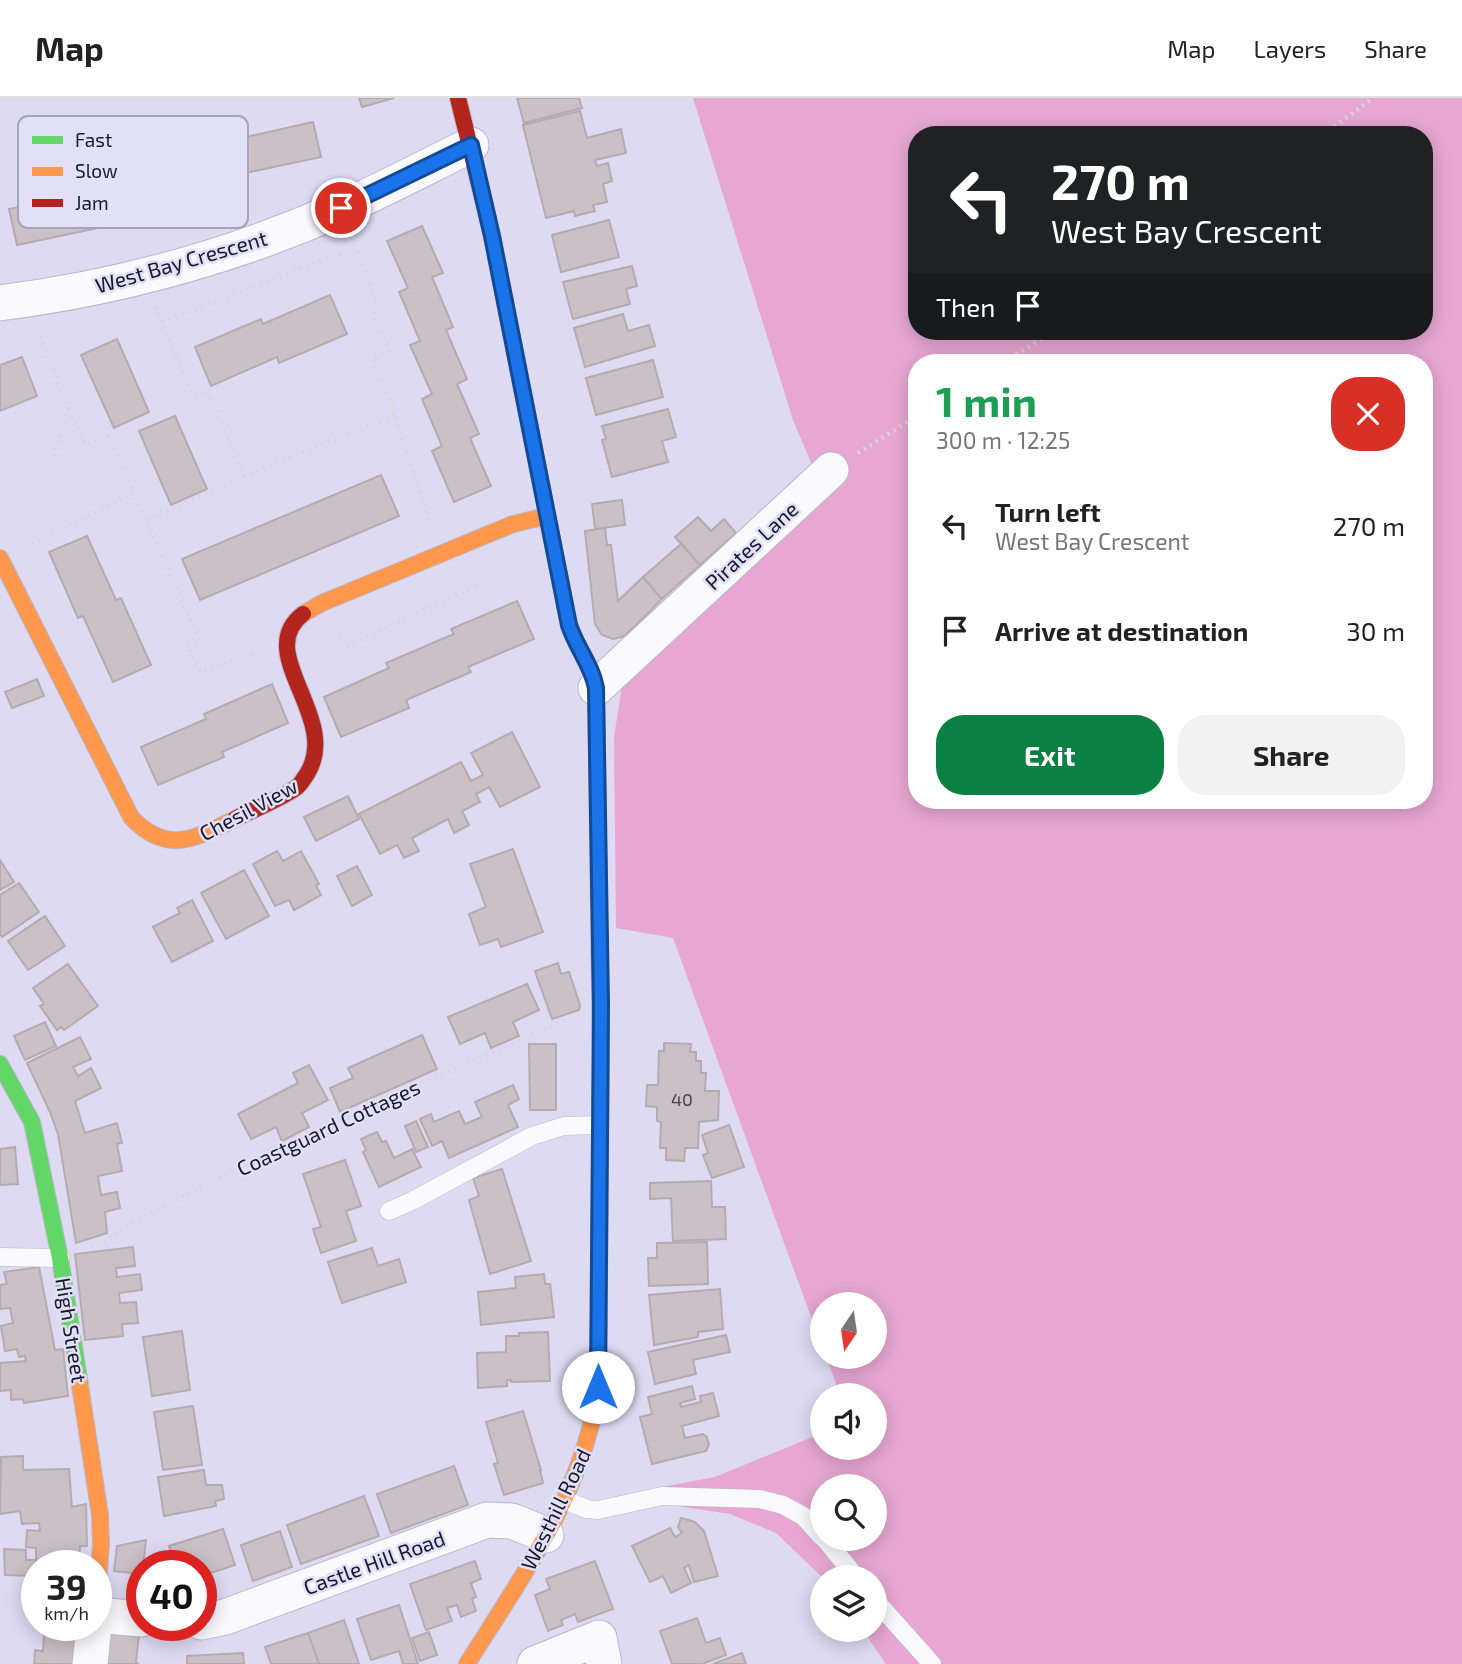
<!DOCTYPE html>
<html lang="en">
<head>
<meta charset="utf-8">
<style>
  :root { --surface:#fff; --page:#f2f2f2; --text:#222; --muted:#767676; --line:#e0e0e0; --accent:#0b8043 }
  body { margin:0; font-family:"Exo 2",sans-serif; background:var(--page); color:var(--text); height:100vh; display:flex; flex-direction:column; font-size:26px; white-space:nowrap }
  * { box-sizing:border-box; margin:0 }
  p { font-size:23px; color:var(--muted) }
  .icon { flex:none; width:38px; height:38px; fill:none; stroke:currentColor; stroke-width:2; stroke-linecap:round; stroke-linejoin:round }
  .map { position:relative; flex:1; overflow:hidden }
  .side { position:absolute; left:908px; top:256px; width:525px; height:455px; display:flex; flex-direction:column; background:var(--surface); border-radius:28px; box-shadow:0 4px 18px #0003 }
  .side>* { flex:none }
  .banner { position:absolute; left:908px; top:28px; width:525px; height:214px; border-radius:28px; box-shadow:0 4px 18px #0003; background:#202124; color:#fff; overflow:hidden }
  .needle { width:46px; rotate:193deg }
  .buttons { position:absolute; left:810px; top:1194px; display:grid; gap:14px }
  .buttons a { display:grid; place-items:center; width:77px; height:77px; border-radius:50%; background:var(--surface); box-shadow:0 4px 18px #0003; font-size:35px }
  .speed { position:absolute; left:21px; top:1452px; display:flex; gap:14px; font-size:35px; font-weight:700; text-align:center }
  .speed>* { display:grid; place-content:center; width:91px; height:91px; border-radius:50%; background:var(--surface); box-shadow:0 4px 18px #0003; line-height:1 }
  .speed small { font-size:18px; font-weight:400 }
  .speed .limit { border:10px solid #d22; background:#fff; color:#111 }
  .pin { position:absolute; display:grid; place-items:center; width:60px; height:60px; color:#fff; margin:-30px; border:4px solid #fff; border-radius:50%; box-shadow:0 2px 7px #0007 }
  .me { position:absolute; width:77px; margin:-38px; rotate:0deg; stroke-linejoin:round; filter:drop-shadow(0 0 5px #0008) }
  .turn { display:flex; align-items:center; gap:24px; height:147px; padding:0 28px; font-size:32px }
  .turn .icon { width:91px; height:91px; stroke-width:2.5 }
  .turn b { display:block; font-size:49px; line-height:60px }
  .then { display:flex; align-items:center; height:66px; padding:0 28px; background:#0003; gap:14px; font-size:26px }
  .round { display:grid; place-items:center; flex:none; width:74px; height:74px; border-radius:28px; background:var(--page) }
  .headline { display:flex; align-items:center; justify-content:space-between; height:119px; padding:0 28px }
  h1 { font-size:42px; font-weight:700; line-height:52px; color:#1e9e55 }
  .action { display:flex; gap:14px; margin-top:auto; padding:14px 28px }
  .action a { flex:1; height:80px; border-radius:28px; background:var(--accent); color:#fff; font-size:28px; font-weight:700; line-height:80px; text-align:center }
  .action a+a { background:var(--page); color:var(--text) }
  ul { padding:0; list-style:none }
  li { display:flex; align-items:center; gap:21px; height:105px; padding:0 28px }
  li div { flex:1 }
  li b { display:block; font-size:26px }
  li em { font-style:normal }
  header { display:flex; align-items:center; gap:42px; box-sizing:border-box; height:98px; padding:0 35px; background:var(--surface); border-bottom:2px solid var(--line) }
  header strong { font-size:33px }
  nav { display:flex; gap:38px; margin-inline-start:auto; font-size:24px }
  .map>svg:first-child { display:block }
  .green { fill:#e7a7d2; fill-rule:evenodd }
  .building { fill:#cbc0c5; stroke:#b5aaaf; stroke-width:2 }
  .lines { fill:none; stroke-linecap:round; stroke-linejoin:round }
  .lane-casing { stroke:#b9b6cb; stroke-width:19 }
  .street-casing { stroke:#b9b6cb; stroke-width:37 }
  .fast-casing { stroke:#b9b6cb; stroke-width:18 }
  .slow-casing { stroke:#b9b6cb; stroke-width:18 }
  .jam-casing { stroke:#b9b6cb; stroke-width:18 }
  .path { stroke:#d7d7de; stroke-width:4.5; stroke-dasharray:2 5; stroke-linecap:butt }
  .lane { stroke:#faf9fd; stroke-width:18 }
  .street { stroke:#faf9fd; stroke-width:35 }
  .fast { stroke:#63d668; stroke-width:16 }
  .slow { stroke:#ff974d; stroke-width:16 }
  .jam { stroke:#b3261e; stroke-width:16 }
  .route-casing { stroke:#114b97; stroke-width:18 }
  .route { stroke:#1a73e8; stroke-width:12 }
  .labels { text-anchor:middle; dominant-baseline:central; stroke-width:5; stroke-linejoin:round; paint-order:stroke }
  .number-label { font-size:18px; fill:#474252 }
  .street-label { font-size:21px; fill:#1b182c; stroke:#e2e0f7 }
  .key { fill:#e2e0f7; stroke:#a6a4ba; stroke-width:2 }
  .key-label { font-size:19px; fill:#1b182c }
</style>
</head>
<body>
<header>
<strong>Map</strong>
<nav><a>Map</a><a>Layers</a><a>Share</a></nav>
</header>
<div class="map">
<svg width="1462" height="1566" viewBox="0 0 1462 1566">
  <rect width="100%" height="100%" fill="#dddaf2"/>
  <path class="green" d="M693,0H1462V1566H886L862,1531H875V1479H822L776,1435L730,1416L664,1406L662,1389L715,1379L822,1335V1349H875V1297H840L826,1258H875V1206H822V1249L673,840L616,830L614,639L624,575L820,386L793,322ZM917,37H1424V233H917ZM917,264H1424V702H917ZM822,1388H875V1440H822Z"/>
  <g class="building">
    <path d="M359,0H394L362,9Z"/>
    <path d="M517,0H579L582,10L524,25Z"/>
    <path d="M580,13L587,40L621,31L626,55L595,62L597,68L608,65L612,83L603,86L607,104L593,107L595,113L575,118L574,113L546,120L523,27Z"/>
    <path d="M313,24L321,59L217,81L210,47Z"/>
    <path d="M110,91L117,126L17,147L9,111Z"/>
    <path d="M609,122L619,159L561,174L552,137Z"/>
    <path d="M422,128L443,175L432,179L453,229L446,232L467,281L457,286L479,336L470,340L491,388L454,404L432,353L442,348L422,301L432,296L410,247L420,243L399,194L408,190L387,143Z"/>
    <path d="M632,168L637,188L626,191L630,206L573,221L563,184Z"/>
    <path d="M330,197L347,236L279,265L277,259L211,288L195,249L261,221L263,226Z"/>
    <path d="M623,216L628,233L649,227L655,248L585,269L574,230Z"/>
    <path d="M117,241L149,314L114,330L81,257Z"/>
    <path d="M22,259L37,298L0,313V267Z"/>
    <path d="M653,262L663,299L596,317L586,280Z"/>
    <path d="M668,311L676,339L662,343L668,364L612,379L602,342L606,341L602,328Z"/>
    <path d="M175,318L207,391L171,407L139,333Z"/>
    <path d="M381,377L399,418L200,502L182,461Z"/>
    <path d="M622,402L625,427L595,431L592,406Z"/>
    <path d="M698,419L711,433L724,421L736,435L700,467L675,439Z"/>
    <path d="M605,430L607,447H611L618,503L643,479L662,501L625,538L613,541L602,537L595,526L585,433Z"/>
    <path d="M87,438L116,502L121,500L151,567L113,584L83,518L78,520L49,454Z"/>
    <path d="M681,446L700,467L662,501L643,479Z"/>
    <path d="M517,503L534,541L468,569L471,574L406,602L409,610L341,639L324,599L389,570L386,565L454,536L451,531Z"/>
    <path d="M37,581L44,598L12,610L5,594Z"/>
    <path d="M272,586L288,625L222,654L224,659L158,687L141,649L206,621L204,616Z"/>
    <path d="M512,634L540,689L500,709L489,689L476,696L480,704L462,713L469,727L454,735L448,721L412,740L419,753L404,760L397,747L380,756L359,716L461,664L471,683L483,677L471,655Z"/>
    <path d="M348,698L359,721L316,743L304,719Z"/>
    <path d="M513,751L543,834L501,849L498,841L480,847L469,816L486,809L470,766Z"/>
    <path d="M277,753L283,763L301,753L319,786L316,787L321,797L294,812L289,802L275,808L253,766Z"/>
    <path d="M0,762L14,784L0,792Z"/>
    <path d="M357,768L372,797L352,808L337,778Z"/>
    <path d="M244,772L269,818L226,841L201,795Z"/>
    <path d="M19,785L39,814L2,839L0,836V797Z"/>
    <path d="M192,802L213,843L172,864L153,829L180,815L177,810Z"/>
    <path d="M45,818L65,848L28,872L8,843Z"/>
    <path d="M558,865L561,876L569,874L580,907L579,912L552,921L535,873Z"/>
    <path d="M68,866L98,908L64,932L61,929L57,932L40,908L44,906L33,890Z"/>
    <path d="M527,886L539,912L513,924L519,938L491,950L485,935L460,946L448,919Z"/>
    <path d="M45,924L56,948L25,962L14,938Z"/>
    <path d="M422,937L437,971L340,1014L330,990L353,980L348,970Z"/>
    <path d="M80,939L91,961L73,969L78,978L91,970L101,990L75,1003L85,1035L117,1025L122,1045L117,1046L122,1073L98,1078L101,1097L117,1094L120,1110L105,1114L107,1135L76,1145L58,1036L50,1014L27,965Z"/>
    <path d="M664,945L691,946L690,954H696V963H701V975H706L705,993H719L718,1022L699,1024L698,1050H685L684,1063L666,1062V1050H660L661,1024L657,1023V1009L646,1008L647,987H658L659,953H664Z"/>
    <path d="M529,946H556V1012H530Z"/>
    <path d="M309,967L328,1002L302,1015L309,1029L282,1043L276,1029L251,1041L238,1016L298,985L293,975Z"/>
    <path d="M513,987L519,1001L508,1007L518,1029L449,1060L442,1043L432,1048L420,1021L431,1016L434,1024L459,1013L465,1026L482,1019L475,1004Z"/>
    <path d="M416,1023L428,1049L416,1054L405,1028Z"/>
    <path d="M729,1027L744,1069L712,1080L703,1057L708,1055L702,1037Z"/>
    <path d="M377,1034L382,1044L386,1043L394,1060L412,1051L421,1069L379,1089L363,1054L366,1052L361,1041Z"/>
    <path d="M15,1049L18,1086L0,1087V1051Z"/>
    <path d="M345,1062L361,1108L346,1113L356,1143L321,1155L313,1131L321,1129L303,1076Z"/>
    <path d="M502,1071L531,1163L490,1176L469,1102L479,1098L473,1080Z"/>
    <path d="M711,1083L712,1109H725L726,1141L673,1143L671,1100L650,1101V1085Z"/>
    <path d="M707,1144L708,1186L649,1188L648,1160H657V1145Z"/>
    <path d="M133,1149L135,1168L116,1170L117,1179L140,1176L142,1192L119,1195L120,1205L136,1204L138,1225L122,1226L123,1238L85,1242L75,1156Z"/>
    <path d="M372,1150L378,1168L399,1161L406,1184L342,1205L328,1164Z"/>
    <path d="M39,1169L55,1252L63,1251L68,1298L24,1305L23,1301L11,1302V1292L0,1293V1265L26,1263L25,1258L19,1259L17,1251L5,1253L1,1228L13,1225L10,1210L0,1211V1187L7,1186L4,1174Z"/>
    <path d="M544,1176L545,1186H550L554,1219L481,1227L478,1194L516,1190L515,1179Z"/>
    <path d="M720,1191L723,1231L698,1234V1239L654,1247L649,1197Z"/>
    <path d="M182,1233L190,1292L152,1298L143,1239Z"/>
    <path d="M548,1234L550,1283L511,1284V1282H507V1288L478,1290L477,1255L506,1254V1238H519V1235Z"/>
    <path d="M726,1237L730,1254L693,1262L696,1276L655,1286L648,1254Z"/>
    <path d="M692,1288L695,1301L680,1305L681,1309L701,1304L700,1298L713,1295L719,1318L682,1328L685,1340L703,1336L707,1339L709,1347L706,1353L652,1366L640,1319L652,1316L648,1299Z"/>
    <path d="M193,1308L202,1367L163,1372L154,1314Z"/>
    <path d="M523,1313L541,1372H540L543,1385L504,1397L494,1366L498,1365L486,1324Z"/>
    <path d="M23,1358V1372L69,1371L72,1409L86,1406L87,1448H80L79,1468H37V1478L5,1477L4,1451L26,1452V1462H36V1450L26,1449L27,1432L40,1433L39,1425L22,1426L20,1413L0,1416L1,1359Z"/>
    <path d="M454,1368L468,1407L391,1435L377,1396Z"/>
    <path d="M204,1372L206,1387H222L224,1401L215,1403L216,1408L164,1418L158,1379Z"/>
    <path d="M364,1398L379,1438L301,1466L287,1427Z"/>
    <path d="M681,1420L695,1424L704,1433L718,1478L694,1484L689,1467L684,1470L691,1485L671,1495L663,1478L650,1484L632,1448L670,1430L675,1439L682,1435L678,1429Z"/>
    <path d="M223,1431L235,1467L201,1478V1468H175L169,1448Z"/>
    <path d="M280,1433L292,1469L253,1483L241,1447Z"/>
    <path d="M146,1442L142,1476L114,1473L117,1448Z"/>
    <path d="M475,1463L481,1481L471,1485L476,1499L472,1501L476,1513L461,1519L457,1507L447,1510L452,1523L426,1532L410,1486Z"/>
    <path d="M595,1463L613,1511L578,1524L575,1516L561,1522L563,1527L548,1533L535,1497L550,1491L546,1481Z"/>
    <path d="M399,1507L418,1566H403L399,1553L371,1562L357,1521Z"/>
    <path d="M697,1520L706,1545L720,1540L726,1557L702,1566H672L660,1533Z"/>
    <path d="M344,1522L359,1566H319L308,1535Z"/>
    <path d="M60,1528H83L79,1566H34L35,1552L43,1553L44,1535L59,1537Z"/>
    <path d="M111,1533L139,1536L136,1564L138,1566H106Z"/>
    <path d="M429,1534L437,1557L420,1563L412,1540Z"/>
    <path d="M308,1535L319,1566H271L265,1549Z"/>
    <path d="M243,1555L244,1566H187V1558Z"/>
    <path d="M742,1555L746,1566H713Z"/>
  </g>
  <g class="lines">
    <g class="lane-casing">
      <g id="lane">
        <path d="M389,1113L412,1103L532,1038L564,1028L600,1027"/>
        <path d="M0,1159L60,1160"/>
        <path d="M564,1402L587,1411L598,1412L662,1398L760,1401L783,1407L803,1418L822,1439"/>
        <path d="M824,1440L856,1479"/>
        <path d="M875,1502L932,1566"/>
      </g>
    </g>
    <g class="street-casing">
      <g id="street">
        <path d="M0,205C117,190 234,158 342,110C385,91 428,68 471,47"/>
        <path d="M596,590L831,372"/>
        <path d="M96,1517L142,1521"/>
        <path d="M201,1524L225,1519L487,1422L512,1423L546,1437"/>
        <path d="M90,1566L94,1528"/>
        <path d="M535,1566L599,1540L604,1566"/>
      </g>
    </g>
    <g class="fast-casing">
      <g id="fast">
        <path d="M508,220L569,527L577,546"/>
        <path d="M0,966L32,1024L60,1160L79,1281"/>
        <path d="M596,1303L598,1289L601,963"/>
      </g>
    </g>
    <g class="slow-casing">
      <g id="slow">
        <path d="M0,460L131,719C167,758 196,740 235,721"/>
        <path d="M303,516L322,505L513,426L547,418"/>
        <path d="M79,1281L100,1417L101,1447L96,1508"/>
        <path d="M467,1566C519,1483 579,1401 596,1303"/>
      </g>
    </g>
    <g class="jam-casing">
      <g id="jam">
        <path d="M458,0L492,138L508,220"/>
        <path d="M577,546L591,574L596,590L601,963"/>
        <path d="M235,721C254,711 281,701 297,689C301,686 304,680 307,676C342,620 252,555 303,516"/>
      </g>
    </g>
    <g class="path">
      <path d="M1323,37L1373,0"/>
      <path d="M352,140L377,204L370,206L389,253L372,259L395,317L430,425"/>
      <path d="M155,209L193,298L207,293L245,378L395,317"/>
      <path d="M162,224L355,150"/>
      <path d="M37,232L69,310L53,361"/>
      <path d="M1004,264L1054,233"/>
      <path d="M69,311L86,347L108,338L134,395"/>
      <path d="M858,355L917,318"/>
      <path d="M147,421L245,378"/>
      <path d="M32,446L134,395L200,543L188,548L200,574L255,555"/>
      <path d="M340,536L347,548L475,488L471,478"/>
      <path d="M91,1150L105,1145L118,1132L283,1046L568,921"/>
    </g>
    <use href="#lane" class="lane"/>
    <use href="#street" class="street"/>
    <use href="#fast" class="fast"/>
    <use href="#slow" class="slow"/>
    <use href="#jam" class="jam"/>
  </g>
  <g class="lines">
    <g class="route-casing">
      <path id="route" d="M341,110L471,47L492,138L569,527C576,549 592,567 596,590L601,907L598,1289"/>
    </g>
    <use href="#route" class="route"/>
  </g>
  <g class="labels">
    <g class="number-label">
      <text x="682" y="1001">40</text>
    </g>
    <g class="street-label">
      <text transform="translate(181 163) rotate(-16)">West Bay Crescent</text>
      <text transform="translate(751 447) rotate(-43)">Pirates Lane</text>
      <text transform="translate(248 711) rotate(-28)">Chesil View</text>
      <text transform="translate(328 1029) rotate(-25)">Coastguard Cottages</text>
      <text transform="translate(72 1232) rotate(81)">High Street</text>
      <text transform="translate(555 1411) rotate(-64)">Westhill Road</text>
      <text transform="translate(374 1464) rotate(-20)">Castle Hill Road</text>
    </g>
  </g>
  <rect x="18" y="18" width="230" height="112" rx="10" class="key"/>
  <rect x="32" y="38" width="31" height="8" fill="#63d668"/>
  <rect x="32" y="69" width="31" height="9" fill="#ff974d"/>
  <rect x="32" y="101" width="31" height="8" fill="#b3261e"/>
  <g class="key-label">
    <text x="75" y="49">Fast</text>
    <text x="75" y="80">Slow</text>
    <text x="75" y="112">Jam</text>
  </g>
</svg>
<div class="buttons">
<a><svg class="needle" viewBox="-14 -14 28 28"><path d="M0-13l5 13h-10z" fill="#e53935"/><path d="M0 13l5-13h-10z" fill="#767676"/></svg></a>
<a><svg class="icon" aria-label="sound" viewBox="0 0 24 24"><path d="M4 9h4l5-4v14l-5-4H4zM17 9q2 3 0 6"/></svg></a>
<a><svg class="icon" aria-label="search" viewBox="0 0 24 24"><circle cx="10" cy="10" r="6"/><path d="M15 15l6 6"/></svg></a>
<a><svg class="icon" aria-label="layers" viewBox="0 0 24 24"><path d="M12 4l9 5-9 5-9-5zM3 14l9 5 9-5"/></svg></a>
</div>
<div class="speed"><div>39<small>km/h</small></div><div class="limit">40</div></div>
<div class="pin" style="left:341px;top:110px;background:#d93025"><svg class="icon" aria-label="arrive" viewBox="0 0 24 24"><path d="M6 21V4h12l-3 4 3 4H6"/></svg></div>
<svg class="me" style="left:598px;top:1289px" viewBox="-20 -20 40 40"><circle r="19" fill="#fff"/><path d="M0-13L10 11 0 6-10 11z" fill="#1a73e8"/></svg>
<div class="banner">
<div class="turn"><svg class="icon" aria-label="left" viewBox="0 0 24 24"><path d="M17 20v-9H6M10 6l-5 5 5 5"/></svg><div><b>270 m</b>West Bay Crescent</div></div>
<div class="then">Then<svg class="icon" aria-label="arrive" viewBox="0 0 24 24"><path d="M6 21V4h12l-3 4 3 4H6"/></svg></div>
</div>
<section class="side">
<div class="headline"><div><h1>1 min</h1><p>300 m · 12:25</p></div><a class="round" style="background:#d93025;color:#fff"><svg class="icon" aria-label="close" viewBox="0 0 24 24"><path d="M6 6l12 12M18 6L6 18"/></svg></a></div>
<ul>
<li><svg class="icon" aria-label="left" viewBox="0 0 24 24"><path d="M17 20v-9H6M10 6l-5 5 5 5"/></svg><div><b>Turn left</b><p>West Bay Crescent</p></div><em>270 m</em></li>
<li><svg class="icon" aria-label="arrive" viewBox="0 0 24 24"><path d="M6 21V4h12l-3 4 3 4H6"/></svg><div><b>Arrive at destination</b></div><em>30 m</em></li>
</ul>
<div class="action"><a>Exit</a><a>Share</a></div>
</section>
</div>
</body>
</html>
